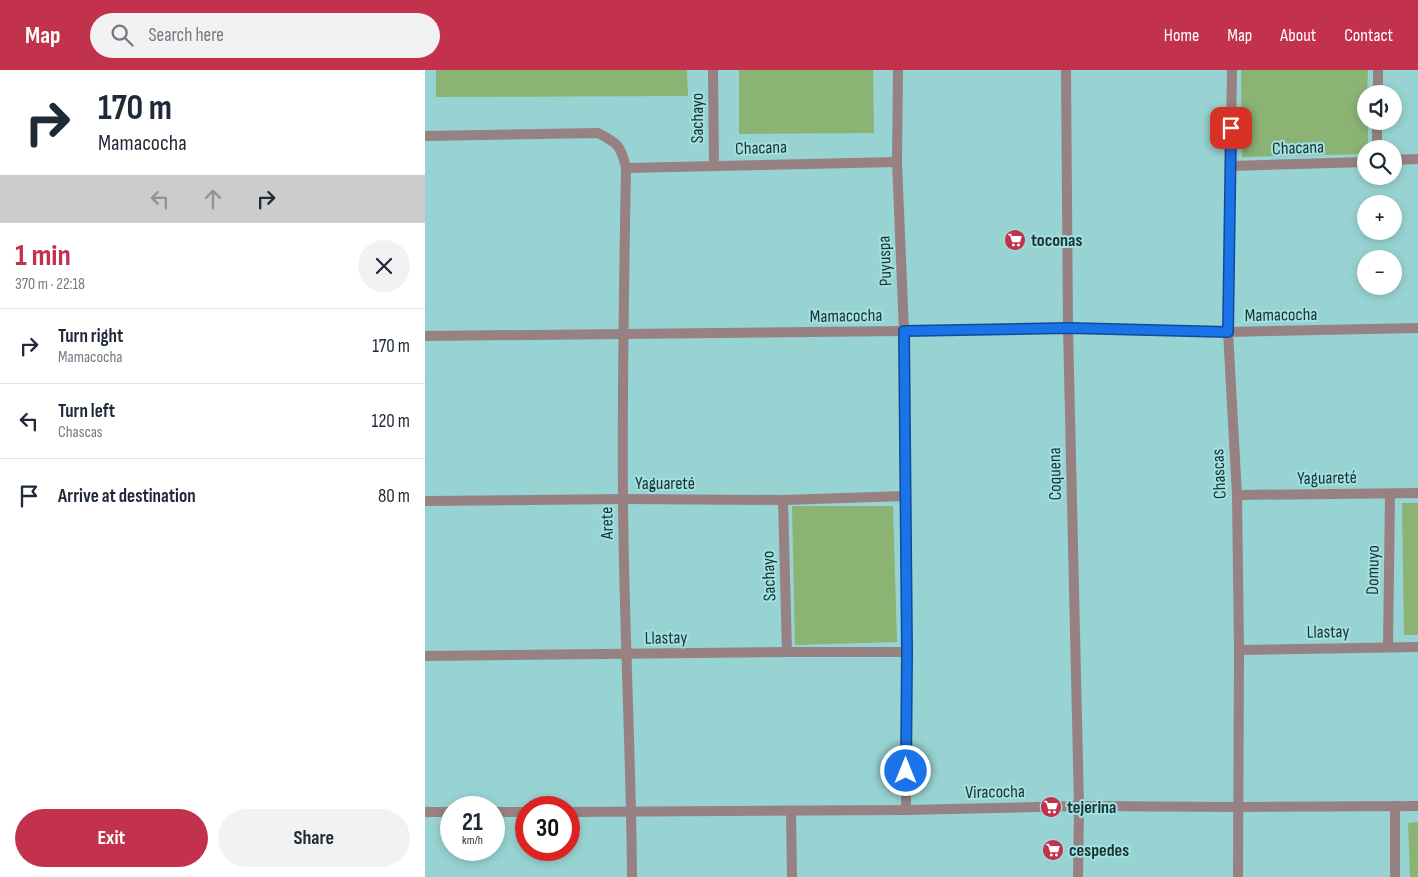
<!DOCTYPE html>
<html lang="en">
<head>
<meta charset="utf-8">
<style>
  :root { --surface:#fff; --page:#f2f2f3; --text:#1f2937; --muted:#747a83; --line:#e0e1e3; --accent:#c2324d }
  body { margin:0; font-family:"Sofia Sans Condensed",sans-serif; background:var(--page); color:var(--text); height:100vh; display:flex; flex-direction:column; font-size:19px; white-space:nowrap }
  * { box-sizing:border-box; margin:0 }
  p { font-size:16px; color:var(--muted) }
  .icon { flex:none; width:28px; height:28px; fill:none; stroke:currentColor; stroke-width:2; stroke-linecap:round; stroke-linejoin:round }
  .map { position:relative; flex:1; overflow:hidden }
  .side { display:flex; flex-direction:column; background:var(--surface); width:425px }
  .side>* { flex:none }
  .top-card { background:#fff; color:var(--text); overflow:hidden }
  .tools { position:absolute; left:932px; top:15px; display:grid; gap:10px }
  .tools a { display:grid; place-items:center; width:45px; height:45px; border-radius:50%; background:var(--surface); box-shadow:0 2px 8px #0003; font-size:25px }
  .speed { position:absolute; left:15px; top:726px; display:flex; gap:10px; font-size:25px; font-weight:700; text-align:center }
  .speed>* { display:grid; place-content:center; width:65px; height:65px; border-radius:50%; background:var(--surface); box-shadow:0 2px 8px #0003; line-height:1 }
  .speed small { font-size:12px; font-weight:400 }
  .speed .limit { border:8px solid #d22; background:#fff; color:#111 }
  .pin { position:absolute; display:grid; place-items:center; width:42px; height:42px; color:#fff; margin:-21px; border-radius:10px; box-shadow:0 2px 8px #0006 }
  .me { position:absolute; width:55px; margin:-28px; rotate:0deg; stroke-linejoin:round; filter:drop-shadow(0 0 4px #0008) }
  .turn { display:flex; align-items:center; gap:18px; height:105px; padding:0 15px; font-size:22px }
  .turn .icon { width:65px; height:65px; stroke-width:2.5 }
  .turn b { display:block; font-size:35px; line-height:42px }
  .lanes { display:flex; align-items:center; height:48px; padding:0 15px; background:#0003; justify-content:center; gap:25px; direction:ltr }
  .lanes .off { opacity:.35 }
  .round { display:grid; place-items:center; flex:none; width:52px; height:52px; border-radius:26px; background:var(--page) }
  .headline { display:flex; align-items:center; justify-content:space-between; height:85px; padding:0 15px }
  h1 { font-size:30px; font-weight:700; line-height:38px; color:var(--accent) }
  .action { display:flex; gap:10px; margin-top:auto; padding:10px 15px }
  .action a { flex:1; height:58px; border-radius:30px; background:var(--accent); color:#fff; font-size:20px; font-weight:700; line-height:58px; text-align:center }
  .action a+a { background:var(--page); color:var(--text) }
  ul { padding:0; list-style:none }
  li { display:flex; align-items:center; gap:15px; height:75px; padding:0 15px; border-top:1px solid var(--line) }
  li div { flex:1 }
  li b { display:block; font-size:19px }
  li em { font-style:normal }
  header { display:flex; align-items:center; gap:30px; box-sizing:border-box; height:70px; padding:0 25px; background:var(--accent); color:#fff }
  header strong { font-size:24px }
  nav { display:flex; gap:28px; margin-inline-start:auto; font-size:18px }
  .search { width:350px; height:45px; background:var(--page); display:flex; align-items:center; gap:12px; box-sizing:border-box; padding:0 18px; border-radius:28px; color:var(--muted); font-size:19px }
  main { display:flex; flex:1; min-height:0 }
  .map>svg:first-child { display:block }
  .green { fill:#8ab374 }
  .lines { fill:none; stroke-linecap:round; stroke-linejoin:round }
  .minor { stroke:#978182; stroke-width:10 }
  .route-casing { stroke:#114b97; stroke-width:12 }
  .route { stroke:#1a73e8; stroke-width:9 }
  .labels { text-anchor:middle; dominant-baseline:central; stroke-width:4; stroke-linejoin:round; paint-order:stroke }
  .street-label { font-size:18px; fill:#1a3332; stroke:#a3e0e0 }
  .poi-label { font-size:18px; font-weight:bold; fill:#1a3332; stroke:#a3e0e0; text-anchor:start }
</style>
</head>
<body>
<header>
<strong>Map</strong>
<div class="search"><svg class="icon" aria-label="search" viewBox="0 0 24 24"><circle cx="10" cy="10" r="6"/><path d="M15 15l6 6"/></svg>Search here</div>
<nav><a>Home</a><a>Map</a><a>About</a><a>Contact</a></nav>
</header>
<main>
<section class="side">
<div class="top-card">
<div class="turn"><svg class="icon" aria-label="right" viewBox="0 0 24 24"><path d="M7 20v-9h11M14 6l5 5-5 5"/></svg><div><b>170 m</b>Mamacocha</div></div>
<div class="lanes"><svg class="icon off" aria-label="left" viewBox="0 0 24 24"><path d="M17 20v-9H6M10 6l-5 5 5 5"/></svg><svg class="icon off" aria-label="ahead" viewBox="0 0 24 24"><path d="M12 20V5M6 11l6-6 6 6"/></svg><svg class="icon" aria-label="right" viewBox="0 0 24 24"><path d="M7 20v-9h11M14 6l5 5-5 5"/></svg></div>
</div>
<div class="headline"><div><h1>1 min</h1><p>370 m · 22:18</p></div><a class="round"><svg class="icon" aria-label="close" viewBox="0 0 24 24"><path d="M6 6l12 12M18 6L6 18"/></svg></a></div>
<ul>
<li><svg class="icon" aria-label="right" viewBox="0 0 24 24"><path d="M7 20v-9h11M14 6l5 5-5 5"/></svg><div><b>Turn right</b><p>Mamacocha</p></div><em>170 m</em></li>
<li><svg class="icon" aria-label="left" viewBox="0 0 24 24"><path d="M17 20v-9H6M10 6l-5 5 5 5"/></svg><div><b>Turn left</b><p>Chascas</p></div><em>120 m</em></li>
<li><svg class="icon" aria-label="arrive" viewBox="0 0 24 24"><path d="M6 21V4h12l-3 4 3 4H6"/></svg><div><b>Arrive at destination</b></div><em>80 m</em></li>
</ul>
<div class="action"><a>Exit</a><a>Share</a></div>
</section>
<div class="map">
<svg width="993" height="807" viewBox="0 0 993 807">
  <rect width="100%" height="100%" fill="#97d3d2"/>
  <g class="green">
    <path d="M11,0H262L263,26L11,27Z"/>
    <path d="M314,0H448L449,63L314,64Z"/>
    <path d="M816,0H943L941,51H943V79H941V84L817,87Z"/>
    <path d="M977,433H993V565H979Z"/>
    <path d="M367,436H468L472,572L370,575Z"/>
    <path d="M993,752V807H985L983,753Z"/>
  </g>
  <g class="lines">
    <g class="minor">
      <path d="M288,0L289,96"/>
      <path d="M473,0L472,92L479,261L482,582L481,740"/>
      <path d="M641,0L643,258L654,736L653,807"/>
      <path d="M807,0L803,262L812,425L814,580L813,807"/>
      <path d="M953,24V0"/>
      <path d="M0,66L173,63C193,73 196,76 201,98C199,208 197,319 198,430C199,556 206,681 207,807"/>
      <path d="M952,79V51"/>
      <path d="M969,90L993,89"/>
      <path d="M806,96L941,92"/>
      <path d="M201,98L472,92"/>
      <path d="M0,266L479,261L643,258L803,262L993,258"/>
      <path d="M812,425L993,423"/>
      <path d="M358,430L362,582"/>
      <path d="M0,431L198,429L358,430L480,426"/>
      <path d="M963,577L965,424"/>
      <path d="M814,580L993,577"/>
      <path d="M0,586L362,582H482"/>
      <path d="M970,736V807"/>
      <path d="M366,741L367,807"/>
      <path d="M0,742H26"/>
      <path d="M69,742H101"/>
      <path d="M144,742L481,740L654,736L813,737L993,736"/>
    </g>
  </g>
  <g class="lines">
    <g class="route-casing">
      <path id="route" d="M481,701L482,582L479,261L644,258L803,262L806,58"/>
    </g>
    <use href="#route" class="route"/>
  </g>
  <defs>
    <g id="supermarket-disc" transform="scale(1.125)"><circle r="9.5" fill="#c2324d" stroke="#a3e0e0"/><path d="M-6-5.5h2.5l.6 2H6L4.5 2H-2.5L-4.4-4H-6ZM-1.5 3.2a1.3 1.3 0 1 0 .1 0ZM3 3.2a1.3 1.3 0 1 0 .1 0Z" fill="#fff"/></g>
  </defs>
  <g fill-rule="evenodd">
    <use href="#supermarket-disc" x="590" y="170"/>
    <use href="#supermarket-disc" x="626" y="737"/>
    <use href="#supermarket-disc" x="628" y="780"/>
  </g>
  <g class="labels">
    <g class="street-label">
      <text transform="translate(272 48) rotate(-90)">Sachayo</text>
      <text transform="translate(336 78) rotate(-2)">Chacana</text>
      <text transform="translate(873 78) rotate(-2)">Chacana</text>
      <text transform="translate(460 191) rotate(-92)">Puyuspa</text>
      <text transform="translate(856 245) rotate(-1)">Mamacocha</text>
      <text transform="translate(421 246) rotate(-1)">Mamacocha</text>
      <text transform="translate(630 404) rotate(-91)">Coquena</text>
      <text transform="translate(794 404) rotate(-93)">Chascas</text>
      <text transform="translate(902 408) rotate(-1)">Yaguareté</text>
      <text x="240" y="413">Yaguareté</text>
      <text transform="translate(182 453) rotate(-91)">Arete</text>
      <text transform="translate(948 500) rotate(-89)">Domuyo</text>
      <text transform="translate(344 506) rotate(-92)">Sachayo</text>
      <text transform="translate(903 562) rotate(-1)">Llastay</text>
      <text transform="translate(241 568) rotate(-1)">Llastay</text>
      <text transform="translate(570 722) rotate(-1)">Viracocha</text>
    </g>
    <g class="poi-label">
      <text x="606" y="170">toconas</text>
      <text x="642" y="737">tejerina</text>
      <text x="644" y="780">cespedes</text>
    </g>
  </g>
</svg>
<div class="tools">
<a><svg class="icon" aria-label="sound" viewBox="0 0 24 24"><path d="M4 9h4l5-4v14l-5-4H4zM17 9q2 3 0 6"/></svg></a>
<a><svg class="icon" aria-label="search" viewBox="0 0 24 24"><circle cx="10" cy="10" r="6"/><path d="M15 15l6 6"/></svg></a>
<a>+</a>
<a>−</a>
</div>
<div class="speed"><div>21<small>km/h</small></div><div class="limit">30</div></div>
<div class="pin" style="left:806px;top:58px;background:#d93025"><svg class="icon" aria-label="arrive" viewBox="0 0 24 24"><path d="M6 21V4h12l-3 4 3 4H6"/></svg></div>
<svg class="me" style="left:481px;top:701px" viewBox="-20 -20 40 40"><circle r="17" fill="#1a73e8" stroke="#fff" stroke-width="3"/><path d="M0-11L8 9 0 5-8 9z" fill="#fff"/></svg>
</div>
</main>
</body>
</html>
